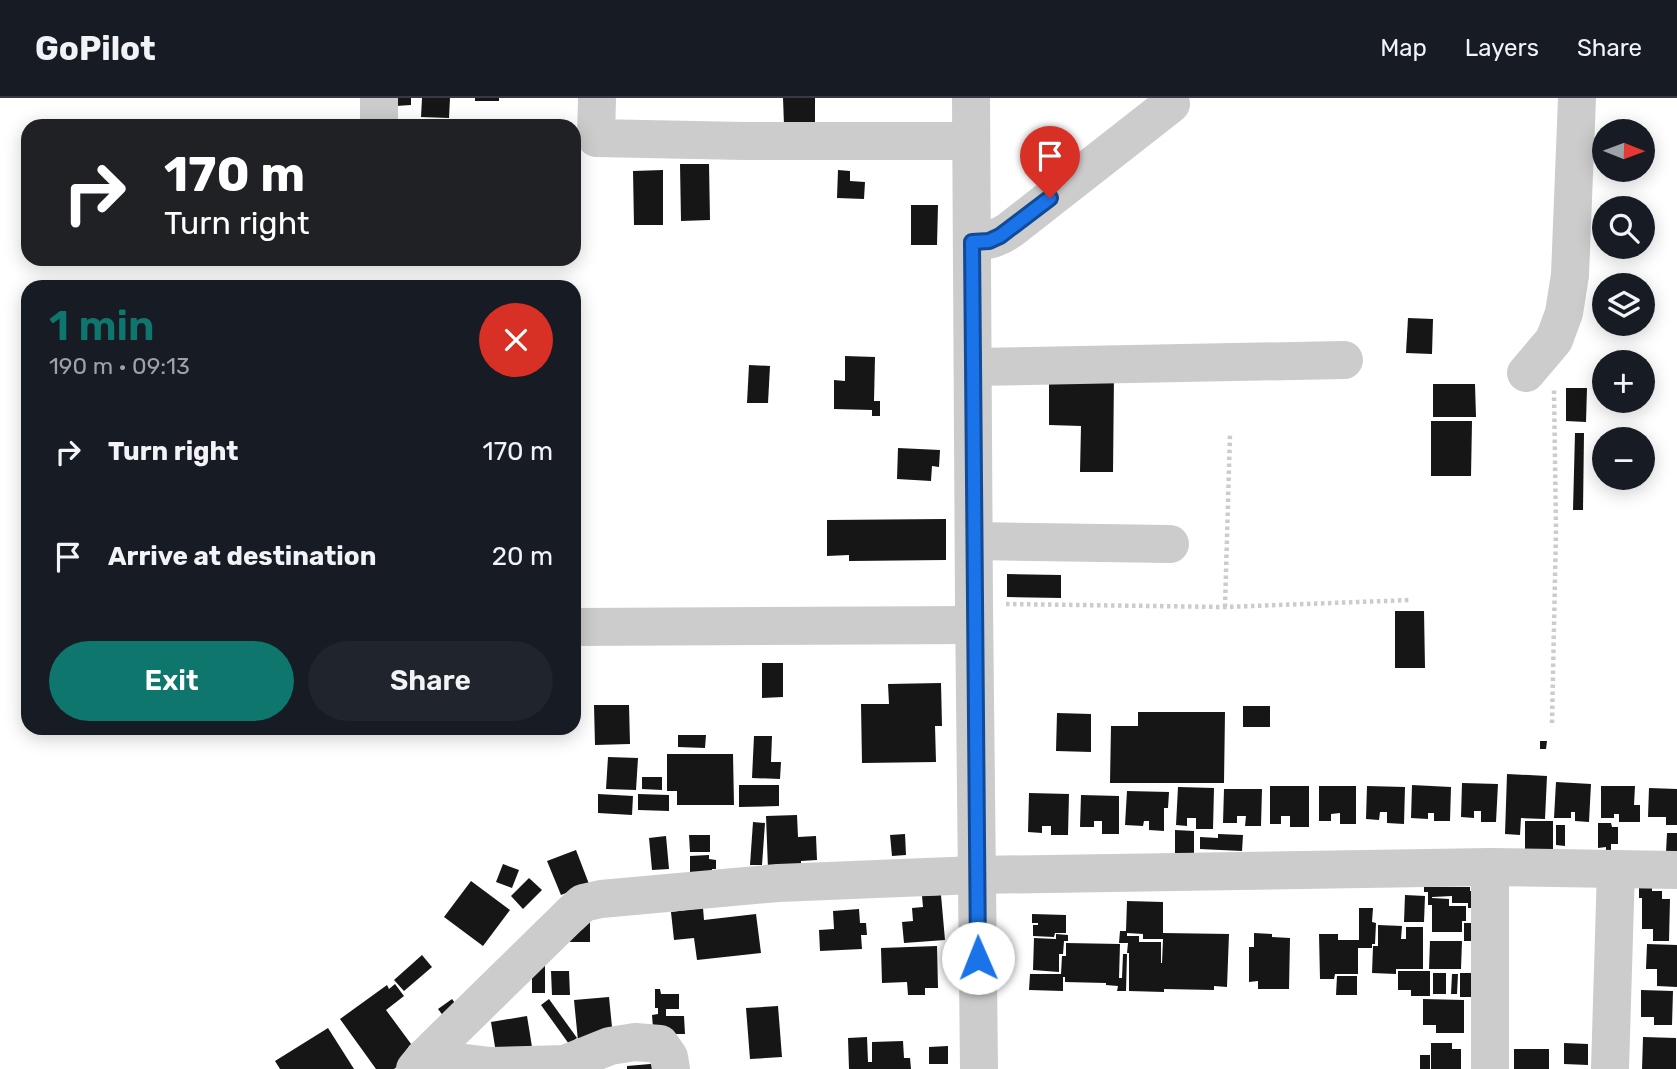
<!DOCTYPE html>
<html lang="en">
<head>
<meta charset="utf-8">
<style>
  :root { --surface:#171b24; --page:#20242c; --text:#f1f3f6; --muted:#9ea1a6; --line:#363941; --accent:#0f766e }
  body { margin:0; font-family:Rubik,sans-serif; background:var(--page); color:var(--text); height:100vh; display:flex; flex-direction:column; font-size:26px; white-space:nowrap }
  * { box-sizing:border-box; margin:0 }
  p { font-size:23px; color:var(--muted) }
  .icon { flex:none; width:38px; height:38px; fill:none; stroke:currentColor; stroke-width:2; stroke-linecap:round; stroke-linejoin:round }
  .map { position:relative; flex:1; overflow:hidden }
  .panel { position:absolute; left:21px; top:182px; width:560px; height:455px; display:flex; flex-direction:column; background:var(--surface); border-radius:21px; box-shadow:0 4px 18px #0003 }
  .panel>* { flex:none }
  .guide { position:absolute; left:21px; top:21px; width:560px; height:147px; border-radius:21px; box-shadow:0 4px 18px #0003; background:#202124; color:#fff; overflow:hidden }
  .needle { width:46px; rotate:91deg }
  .tools { position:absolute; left:1592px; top:21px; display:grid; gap:14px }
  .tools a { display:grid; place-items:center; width:63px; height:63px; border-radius:50%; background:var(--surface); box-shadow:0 4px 18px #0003; font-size:35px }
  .pin { position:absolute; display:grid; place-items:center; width:60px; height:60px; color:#fff; margin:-72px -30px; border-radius:50% 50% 50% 0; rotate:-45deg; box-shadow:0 0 7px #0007 }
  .pin .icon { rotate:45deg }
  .me { position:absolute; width:77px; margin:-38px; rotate:359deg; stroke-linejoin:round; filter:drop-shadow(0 0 5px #0008) }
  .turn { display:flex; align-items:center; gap:24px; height:147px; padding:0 28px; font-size:32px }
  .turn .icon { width:91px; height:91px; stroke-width:2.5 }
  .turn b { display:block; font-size:49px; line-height:60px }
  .round { display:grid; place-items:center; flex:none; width:74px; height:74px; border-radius:37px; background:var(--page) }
  .overview { display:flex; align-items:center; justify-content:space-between; height:119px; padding:0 28px }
  h1 { font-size:42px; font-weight:600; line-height:52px; color:var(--accent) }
  .button { display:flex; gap:14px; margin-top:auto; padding:14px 28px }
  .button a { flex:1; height:80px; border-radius:42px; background:var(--accent); color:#fff; font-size:28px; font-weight:600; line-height:80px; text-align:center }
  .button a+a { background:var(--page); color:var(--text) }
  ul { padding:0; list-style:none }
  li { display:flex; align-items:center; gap:21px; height:105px; padding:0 28px }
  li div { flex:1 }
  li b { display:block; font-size:26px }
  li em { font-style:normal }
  header { display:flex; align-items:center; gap:42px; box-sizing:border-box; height:98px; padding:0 35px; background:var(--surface); border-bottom:2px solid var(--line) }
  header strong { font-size:33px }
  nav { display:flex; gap:38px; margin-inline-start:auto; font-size:24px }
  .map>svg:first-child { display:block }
  .building { fill:#161616; fill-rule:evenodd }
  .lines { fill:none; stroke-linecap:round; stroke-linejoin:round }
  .path { stroke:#ccc; stroke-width:4.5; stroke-dasharray:3.5 3.5; stroke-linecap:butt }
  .minor { stroke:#ccc; stroke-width:38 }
  .route-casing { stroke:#114b97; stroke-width:18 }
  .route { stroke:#1a73e8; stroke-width:12 }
</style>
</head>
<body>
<header>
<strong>GoPilot</strong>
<nav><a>Map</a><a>Layers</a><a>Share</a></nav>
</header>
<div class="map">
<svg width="1677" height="971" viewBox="0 0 1677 971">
  <rect width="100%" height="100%" fill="#fff"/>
  <g class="building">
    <path d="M396,0H411V7L396,8Z"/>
    <path d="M422,0H450L449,20L421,19Z"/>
    <rect x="475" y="0" width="24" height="3"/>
    <path d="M783,0H815V26L784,27Z"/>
    <path d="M680,66H709L710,122L681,123Z"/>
    <path d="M663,72V127H634L633,73Z"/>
    <path d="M838,72L850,73V83L865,84L864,101L837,100Z"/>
    <path d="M911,107H938L937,147H911Z"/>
    <path d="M1408,220L1433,221L1432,256L1406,255Z"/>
    <path d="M845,258L875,259L874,303H880V318H872V312L834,311V282L845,283Z"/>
    <path d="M749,267L770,268L768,305H747Z"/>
    <path d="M1049,276H1114L1113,374H1080L1081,328L1049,327Z"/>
    <path d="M1433,286H1475L1476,319H1433Z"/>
    <path d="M1566,290H1587L1586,324L1566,323Z"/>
    <path d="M1431,323H1472L1471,378H1431Z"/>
    <path d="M1575,335H1584L1583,412H1573Z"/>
    <path d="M898,350L940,352L939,369L932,368L931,383L897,381Z"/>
    <path d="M946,421V462L849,463V457L827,458V422Z"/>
    <path d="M1007,476L1061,477V500L1007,499Z"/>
    <path d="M1395,513H1424L1425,570H1395Z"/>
    <path d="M762,565H783V599L762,600Z"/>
    <path d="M941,585L942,628H935L936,664L862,665L861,606H889L888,586Z"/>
    <path d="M594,607H629L630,646L595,647Z"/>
    <rect x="1243" y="608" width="27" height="21"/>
    <path d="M1138,614H1225L1224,685H1110L1111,628H1138Z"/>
    <path d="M1057,615L1091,616V654L1056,653Z"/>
    <path d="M411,630H436V634L411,633Z"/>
    <path d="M678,637H706L705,650L678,649Z"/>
    <path d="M754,638H772L771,664H781L780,681L752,680Z"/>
    <path d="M1540,643H1547L1546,651H1540Z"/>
    <path d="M667,656H733L734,707H677V693H667Z"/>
    <path d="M608,659L638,660L636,692L606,691Z"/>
    <path d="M1507,676L1547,678L1545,721L1521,720L1520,737L1505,736Z"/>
    <path d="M642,679H662V692L642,691Z"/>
    <path d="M1556,684L1591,686L1589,724L1575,723V714H1571V720H1554Z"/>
    <path d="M1462,685L1498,686L1496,724H1481V713H1474V720L1461,719Z"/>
    <path d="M739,687H779V708L739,709Z"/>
    <path d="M1412,687L1451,689L1450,723H1434V715H1428V721L1411,720Z"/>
    <path d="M1270,688H1309V729H1290V718H1281V726H1270Z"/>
    <path d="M1319,688H1356V726H1340V715L1331,716V723H1319Z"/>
    <path d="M1367,688L1405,689L1404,726L1387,725V714H1380L1379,722L1366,721Z"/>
    <path d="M1601,688H1635L1634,707H1640V724H1619V716H1614V720H1601Z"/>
    <path d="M1178,689L1214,690L1213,731H1196V720H1187V728L1176,727Z"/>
    <path d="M1649,690L1677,691V727H1666V719H1648Z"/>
    <path d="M1224,691H1262L1261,728H1245L1246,718H1237V725H1223Z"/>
    <path d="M1127,693L1169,694L1168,710H1164V733L1149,732V723H1144L1143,728L1125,727Z"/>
    <path d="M1029,695L1069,696L1068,737H1051V728H1042V735L1028,734Z"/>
    <path d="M598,696L633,698L632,717L598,715Z"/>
    <path d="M638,696L669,697V713L638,712Z"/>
    <path d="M1081,697L1119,698V736H1102V723H1094V729H1080Z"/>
    <path d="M797,717L798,739L816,738L817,762L801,763V769L768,771L766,718Z"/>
    <rect x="1525" y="723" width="28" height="31"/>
    <path d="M753,724L765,725L762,767H750Z"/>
    <path d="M1598,725H1611L1612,729H1618V746H1611V752H1606V749L1598,750Z"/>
    <path d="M1556,727H1565V748L1556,747Z"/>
    <path d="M1175,732L1194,733V755H1175Z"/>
    <path d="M1667,735H1677V754H1666Z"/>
    <path d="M905,736L906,757L892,758L890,737Z"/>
    <path d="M1218,736L1243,737L1242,753L1200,751V739L1218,740Z"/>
    <path d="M689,737H710V754H690Z"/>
    <path d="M666,738L669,771L652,772L649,740Z"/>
    <path d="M576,752L589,786L561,797L547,763Z"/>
    <path d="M709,757V761L716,762V771H712V778L690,779V758Z"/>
    <path d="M503,766L519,772L512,790L496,784Z"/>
    <path d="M529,780L542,792L523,811L511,798Z"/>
    <path d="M471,783L510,812L483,848L444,819Z"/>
    <path d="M1639,788L1652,789V793H1662V801H1670L1669,843H1653V831H1642V800H1639Z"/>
    <path d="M1424,789H1470V793H1476V810H1468V805H1452V798L1432,799V800L1449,801V808H1466V823H1462V834H1432V807H1428V794H1424Z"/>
    <path d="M941,797L945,842L904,845L902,824L913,823L912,810L923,809L922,798Z"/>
    <path d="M1405,797L1425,798L1424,824H1404Z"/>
    <path d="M1127,803L1163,804V835L1229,836L1227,889L1214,888V892L1164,891V894L1129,893V855H1127L1128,845H1119L1120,833H1126ZM1127,835L1143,836V841H1163L1162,865H1161V844H1139V838H1127Z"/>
    <path d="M703,810L704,822L756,816L761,855L697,862L694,840L674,842L671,814Z"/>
    <path d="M1359,810H1373L1372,824L1376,825L1375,846H1372V850H1358V876H1335L1334,881H1320L1319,836H1338V842H1359Z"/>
    <path d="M859,811L860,825H866L867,837H861L862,851L820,853L819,832L834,831L833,813Z"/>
    <path d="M1032,816L1066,817V835H1055L1054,839L1033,838V827H1038V825H1032Z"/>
    <path d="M571,823H590V844H570Z"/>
    <rect x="1464" y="825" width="11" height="18"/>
    <path d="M1378,827L1402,828L1401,841H1406V829H1423V871H1396V876L1372,875L1373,848H1378Z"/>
    <path d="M1254,835L1272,836V839L1290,840L1289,891H1258V883L1249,884V849H1254Z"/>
    <path d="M1056,836L1068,837V843H1064L1063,856H1059V874L1033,872L1034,840L1056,841Z"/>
    <path d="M1430,843H1462L1461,871H1429Z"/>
    <path d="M1066,845L1120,846L1119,880H1122L1123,856H1127L1126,893H1117L1118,888L1106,887V885L1065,884V879H1063V893L1029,892L1030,876H1061L1062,858H1066Z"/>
    <path d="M1647,846L1677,847V889L1657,888V871H1646Z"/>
    <path d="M937,848L938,890H925V897H908L907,884L882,885L881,850Z"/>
    <path d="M422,857L432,869L404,893L394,882Z"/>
    <rect x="532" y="864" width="13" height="31"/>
    <path d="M551,873H569L570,897H552Z"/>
    <path d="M1398,873H1430V898H1411V892H1398Z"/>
    <rect x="1433" y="875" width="13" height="21"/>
    <rect x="1460" y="875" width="15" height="24"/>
    <path d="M1452,876H1458L1457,896H1451Z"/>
    <path d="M1337,878H1357V897H1336Z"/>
    <path d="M395,886L404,898L386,912L417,954L394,971H376L340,921L387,887L389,891Z"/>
    <path d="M655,891H660L661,896H679V911H666V918H684L685,936H671L653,930L652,917L658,916V910H655Z"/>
    <path d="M1641,892L1673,893L1672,927H1654V919H1641Z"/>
    <path d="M609,899L613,939L578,943L574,902Z"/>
    <path d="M452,901L458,909L444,919L438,911Z"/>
    <path d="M549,901L577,940L569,946L541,907Z"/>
    <path d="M1423,901L1464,902V935H1436V927H1423Z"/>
    <path d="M778,908L782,959L750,961L746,910Z"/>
    <path d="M527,918L533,955L497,961L491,924Z"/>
    <path d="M328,930L354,971H280L275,963Z"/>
    <path d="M867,939L868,964H872V944L903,943L904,960H910L911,971H849L848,940Z"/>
    <path d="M1643,939L1676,940V971H1642Z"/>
    <path d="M1431,945H1452V951H1461V971H1431Z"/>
    <path d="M1564,945L1588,946V967L1564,966Z"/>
    <path d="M948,948V966H929V949Z"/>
    <rect x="1514" y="951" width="35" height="20"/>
    <rect x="1420" y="957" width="10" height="14"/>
    <path d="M662,965V971H627V968Z"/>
  </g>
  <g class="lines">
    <g class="path">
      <path d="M1006,506L1225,509L1411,502"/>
      <path d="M1225,509L1230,336"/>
      <path d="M1552,625L1556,432L1554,292"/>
    </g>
    <g class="minor">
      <path d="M379,0V28"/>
      <path d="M597,0L596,40L744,43H971"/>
      <path d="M971,0L974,506L979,971"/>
      <path d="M972,144C987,143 997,141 1010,132L1171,6"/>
      <path d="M973,269L1344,262"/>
      <path d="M1526,275L1554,242L1564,215L1570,177L1577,0"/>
      <path d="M974,443L1170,446"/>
      <path d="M574,529L974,527"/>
      <path d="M1490,769V971"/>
      <path d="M424,960L491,968L565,966L610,948L635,944L660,946L669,959L671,971"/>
      <path d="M415,971L424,960L569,818L583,805L601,801L778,785L976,777L1490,769L1677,772"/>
      <path d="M1610,971L1616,771"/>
    </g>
  </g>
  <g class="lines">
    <g class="route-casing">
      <path id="route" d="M978,860L972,144L989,143L1000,138L1050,100"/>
    </g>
    <use href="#route" class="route"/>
  </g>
</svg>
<div class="tools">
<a><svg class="needle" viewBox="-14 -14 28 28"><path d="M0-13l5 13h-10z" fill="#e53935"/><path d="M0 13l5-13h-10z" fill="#9ea1a6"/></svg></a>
<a><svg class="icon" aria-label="search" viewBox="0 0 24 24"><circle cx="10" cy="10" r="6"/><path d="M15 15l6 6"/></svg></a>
<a><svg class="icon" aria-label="layers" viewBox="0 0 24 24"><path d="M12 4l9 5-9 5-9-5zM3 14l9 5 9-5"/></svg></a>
<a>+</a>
<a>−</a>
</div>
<div class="pin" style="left:1050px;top:100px;background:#d93025"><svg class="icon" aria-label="arrive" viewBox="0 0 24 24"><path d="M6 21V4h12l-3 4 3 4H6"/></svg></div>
<svg class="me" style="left:978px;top:860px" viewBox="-20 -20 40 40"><circle r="19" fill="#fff"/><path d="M0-13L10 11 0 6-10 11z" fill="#1a73e8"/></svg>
<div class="guide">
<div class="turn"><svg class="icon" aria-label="right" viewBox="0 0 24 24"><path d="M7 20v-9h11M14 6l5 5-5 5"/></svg><div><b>170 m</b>Turn right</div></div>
</div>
<section class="panel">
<div class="overview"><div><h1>1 min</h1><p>190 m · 09:13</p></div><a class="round" style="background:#d93025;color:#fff"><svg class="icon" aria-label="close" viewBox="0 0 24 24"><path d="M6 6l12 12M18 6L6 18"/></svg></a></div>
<ul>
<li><svg class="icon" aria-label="right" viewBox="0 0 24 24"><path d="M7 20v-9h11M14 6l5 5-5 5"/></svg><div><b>Turn right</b></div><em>170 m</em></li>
<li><svg class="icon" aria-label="arrive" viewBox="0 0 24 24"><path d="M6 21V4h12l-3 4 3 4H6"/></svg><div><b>Arrive at destination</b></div><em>20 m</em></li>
</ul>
<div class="button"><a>Exit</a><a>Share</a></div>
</section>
</div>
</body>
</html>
